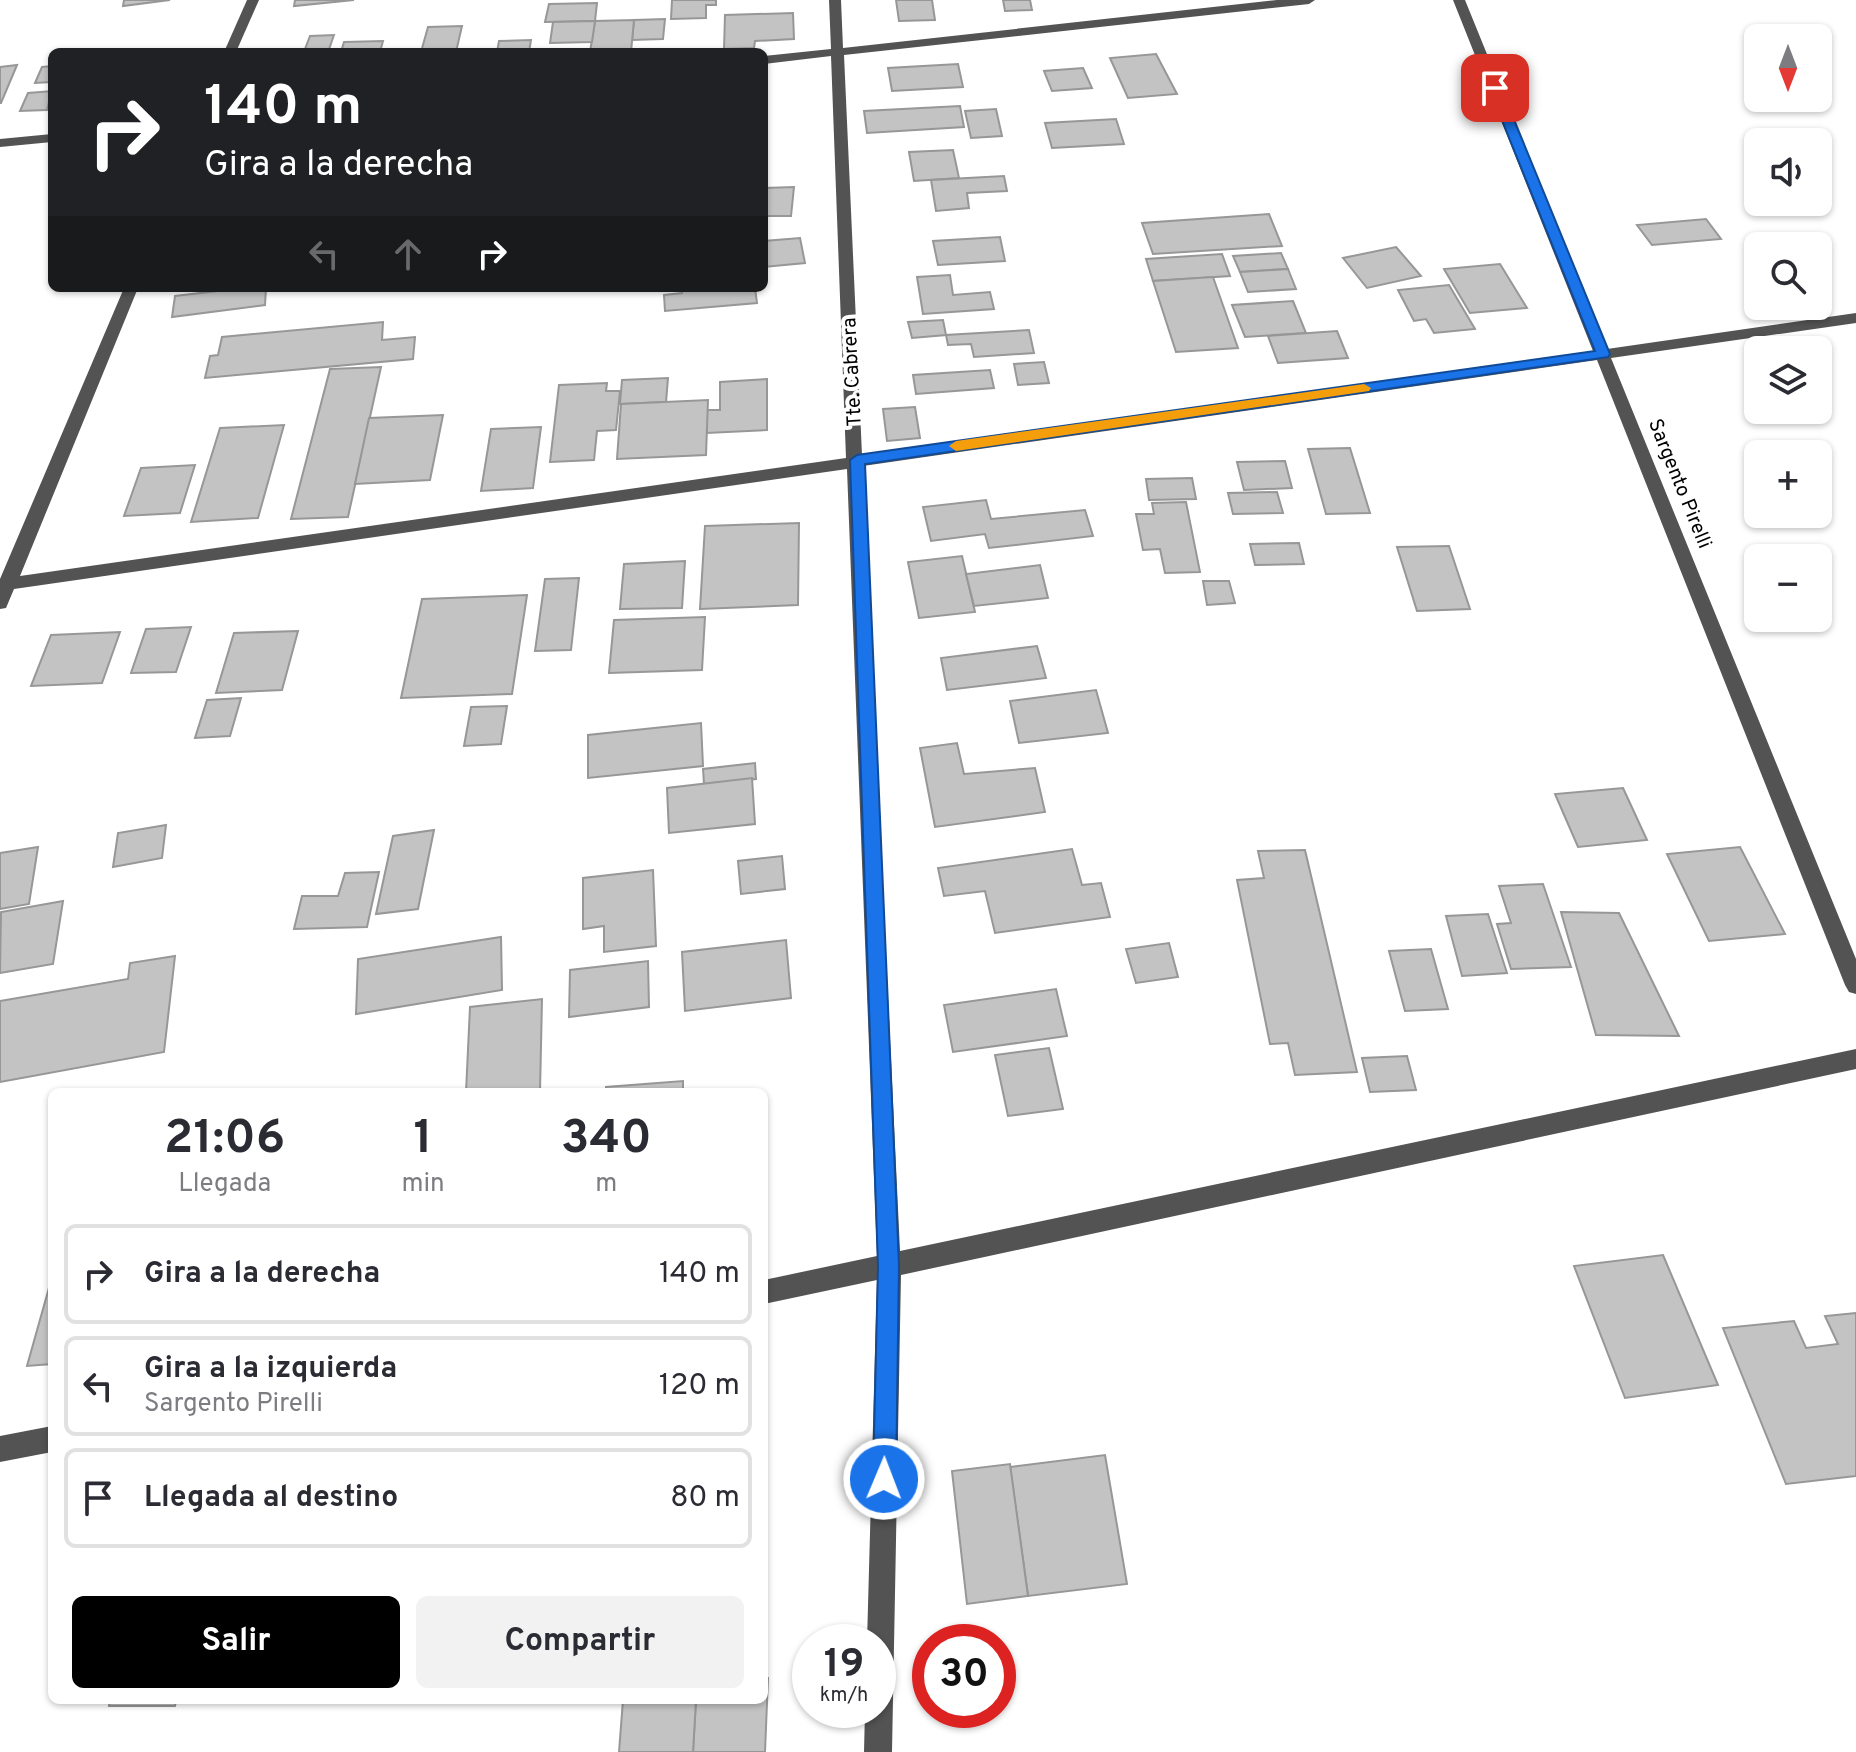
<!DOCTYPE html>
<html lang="es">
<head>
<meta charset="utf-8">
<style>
  :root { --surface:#fff; --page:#f2f2f3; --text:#2b2b33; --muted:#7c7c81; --line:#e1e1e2; --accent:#000 }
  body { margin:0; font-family:Overpass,sans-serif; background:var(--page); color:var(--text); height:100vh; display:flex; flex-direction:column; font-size:30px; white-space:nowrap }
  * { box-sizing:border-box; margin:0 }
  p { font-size:26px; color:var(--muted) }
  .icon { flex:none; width:44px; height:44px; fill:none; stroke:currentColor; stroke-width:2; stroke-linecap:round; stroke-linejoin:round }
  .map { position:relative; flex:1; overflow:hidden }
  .sheet { position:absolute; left:48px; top:1088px; width:720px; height:616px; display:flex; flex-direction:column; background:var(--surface); border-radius:12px; box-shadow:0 2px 6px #0004 }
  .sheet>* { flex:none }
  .top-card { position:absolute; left:48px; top:48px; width:720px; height:244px; border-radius:12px; box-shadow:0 2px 6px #0004; background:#202124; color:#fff; overflow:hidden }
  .needle { width:52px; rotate:180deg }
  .buttons { position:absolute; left:1744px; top:24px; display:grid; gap:16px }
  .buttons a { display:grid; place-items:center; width:88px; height:88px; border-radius:12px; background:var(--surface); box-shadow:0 2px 6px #0004; font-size:40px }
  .speed { position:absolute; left:792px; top:1624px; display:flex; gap:16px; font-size:40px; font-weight:700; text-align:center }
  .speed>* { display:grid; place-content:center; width:104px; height:104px; border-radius:50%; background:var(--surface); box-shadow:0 2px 6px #0004; line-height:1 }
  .speed small { font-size:20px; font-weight:400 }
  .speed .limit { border:12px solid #d22; background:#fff; color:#111 }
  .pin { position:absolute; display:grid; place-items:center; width:68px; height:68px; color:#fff; margin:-34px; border-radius:16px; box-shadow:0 4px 12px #0006 }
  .me { position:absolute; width:88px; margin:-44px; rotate:1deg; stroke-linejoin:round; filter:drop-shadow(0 0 6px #0008) }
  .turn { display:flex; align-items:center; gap:28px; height:168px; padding:0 24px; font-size:36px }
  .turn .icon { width:104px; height:104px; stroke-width:2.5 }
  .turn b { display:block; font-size:56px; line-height:68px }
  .lanes { display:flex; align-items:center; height:76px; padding:0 24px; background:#0003; justify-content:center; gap:40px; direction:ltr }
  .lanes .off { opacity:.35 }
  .eta { display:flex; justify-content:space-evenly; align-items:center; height:136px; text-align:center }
  .eta b { font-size:48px; font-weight:700; line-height:56px }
  .action { display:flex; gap:16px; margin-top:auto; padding:16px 24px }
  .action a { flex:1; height:92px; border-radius:12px; background:var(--accent); color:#fff; font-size:32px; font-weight:700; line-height:92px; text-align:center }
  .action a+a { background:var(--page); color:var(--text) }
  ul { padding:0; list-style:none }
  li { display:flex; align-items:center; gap:24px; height:100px; margin:0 16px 12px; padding:0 8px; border:4px solid var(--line); border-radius:12px }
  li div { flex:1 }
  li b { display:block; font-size:30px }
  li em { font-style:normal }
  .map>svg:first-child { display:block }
  .building { fill:#c3c3c3; stroke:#979797; stroke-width:2 }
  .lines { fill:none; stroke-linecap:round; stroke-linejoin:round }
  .minor { fill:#535353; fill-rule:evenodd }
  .route { fill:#1a73e8; stroke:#114b97; stroke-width:2 }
  .slow { fill:#f59e0b }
  .labels { text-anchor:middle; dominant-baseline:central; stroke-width:8; stroke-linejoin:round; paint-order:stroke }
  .street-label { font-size:20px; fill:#000; stroke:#fff }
</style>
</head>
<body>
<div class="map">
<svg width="1856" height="1752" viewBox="0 0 1856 1752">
  <rect width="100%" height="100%" fill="#fff"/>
  <g class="building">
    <path d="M124,0H170L123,6Z"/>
    <path d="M295,0H354L294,6Z"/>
    <path d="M672,0H716V5H706V18L671,19Z"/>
    <path d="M896,0H932L935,20L899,21Z"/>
    <path d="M1003,0H1030L1032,10L1005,11Z"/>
    <path d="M597,3L595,21L545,22L549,4Z"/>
    <path d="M793,13L794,39L755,41L754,48L724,49L725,15Z"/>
    <path d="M665,19L663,39L632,40L634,20Z"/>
    <path d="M634,20L631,52H590L595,21Z"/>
    <path d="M595,21L592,42L550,43L553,22Z"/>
    <path d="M462,26L456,52H421L428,27Z"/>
    <path d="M334,35L328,52H269L305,49L310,36Z"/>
    <path d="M531,40L529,52H497L499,41Z"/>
    <path d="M383,41L380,52H341L344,42Z"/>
    <path d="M1156,54L1177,94L1128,98L1110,58Z"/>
    <path d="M958,64L963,87L892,91L888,68Z"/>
    <path d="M17,65L1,103H0V67Z"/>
    <path d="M52,66V82L35,83L42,67Z"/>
    <path d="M1083,68L1092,88L1052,91L1044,71Z"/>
    <path d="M52,91L47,110L20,111L28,93Z"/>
    <path d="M960,106L964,127L867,133L864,111Z"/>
    <path d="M996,109L1002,136L971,138L965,111Z"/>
    <path d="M1116,119L1124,144L1052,148L1045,123Z"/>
    <path d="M953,150L959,178L914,181L909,152Z"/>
    <path d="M1004,176L1007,191L967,193L969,208L936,211L931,180Z"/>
    <path d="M794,187L791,216H764V188Z"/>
    <path d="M1269,214L1282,246L1153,254L1142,223Z"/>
    <path d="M1706,219L1721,239L1652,245L1637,225Z"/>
    <path d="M1000,237L1005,261L938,265L933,241Z"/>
    <path d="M800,238L805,263L764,267V241Z"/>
    <path d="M1396,247L1421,276L1367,288L1343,258Z"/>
    <path d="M1281,253L1288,269L1240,272L1233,256Z"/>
    <path d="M1222,254L1230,276L1153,281L1146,259Z"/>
    <path d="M1500,264L1527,308L1470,313L1444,269Z"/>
    <path d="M1288,269L1296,289L1248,292L1240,272Z"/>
    <path d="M950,275L953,295L990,292L994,309L923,314L917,277Z"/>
    <path d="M1213,277L1238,348L1176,352L1153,281Z"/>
    <path d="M1449,285L1475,329L1434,333L1426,319L1414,321L1398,290Z"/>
    <path d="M243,288H266L265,305L172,317L175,296Z"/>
    <path d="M682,288H755L757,303L665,311L664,295L682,293Z"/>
    <path d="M1293,301L1306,333L1245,337L1232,305Z"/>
    <path d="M943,320L946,335L912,338L908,322Z"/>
    <path d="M383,322L382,340L415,337L413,359L205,378L210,356L218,355L222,337Z"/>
    <path d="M1029,330L1034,353L974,357L971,344L948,345L946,335Z"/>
    <path d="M1337,331L1348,358L1278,363L1268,336Z"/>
    <path d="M1044,362L1049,383L1018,385L1014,364Z"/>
    <path d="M381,367L348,517L291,519L330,369Z"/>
    <path d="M990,370L994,388L916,394L913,375Z"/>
    <path d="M668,378L666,402L620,404L622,380Z"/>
    <path d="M767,379V430L707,433V410H720V382Z"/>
    <path d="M607,383L606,391H620L616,430L597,431L594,460L550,462L559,385Z"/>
    <path d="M708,400L706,455L617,459L621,404Z"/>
    <path d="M915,407L920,438L887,441L883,409Z"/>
    <path d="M443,415L430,480L355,484L369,418Z"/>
    <path d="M284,425L258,518L191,522L220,428Z"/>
    <path d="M541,427L533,488L481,491L491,429Z"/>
    <path d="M1350,448L1370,513L1326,514L1308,449Z"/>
    <path d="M1285,461L1292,488L1244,490L1237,462Z"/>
    <path d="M195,465L180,513L124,516L141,468Z"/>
    <path d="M1192,478L1196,499L1149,500L1146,479Z"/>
    <path d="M1277,492L1283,513L1233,514L1228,493Z"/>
    <path d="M986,500L991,519L1085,510L1093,536L989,548L985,534L931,541L923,507Z"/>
    <path d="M1186,502L1200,572L1165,573L1160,549L1143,550L1136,514H1154L1152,503Z"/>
    <path d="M799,523L798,605L700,609L705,526Z"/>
    <path d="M1299,543L1304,564L1255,565L1250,544Z"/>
    <path d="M1449,546L1470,609L1417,611L1397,547Z"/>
    <path d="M962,556L975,612L919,618L908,562Z"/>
    <path d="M685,561L682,608L620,609L624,564Z"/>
    <path d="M1040,565L1048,598L974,606L966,574Z"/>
    <path d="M579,578L571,650L535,651L545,579Z"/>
    <path d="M1203,581H1229L1235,603L1207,605Z"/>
    <path d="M527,595L512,694L401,698L422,599Z"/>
    <path d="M705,617L702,670L609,673L614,620Z"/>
    <path d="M191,627L176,672L131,673L146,629Z"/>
    <path d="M298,631L282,690L216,693L234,633Z"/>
    <path d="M120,632L102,683L31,686L51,635Z"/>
    <path d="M1037,646L1046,678L947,690L941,658Z"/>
    <path d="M1096,690L1108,733L1019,743L1010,701Z"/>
    <path d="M241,698L230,736L195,738L207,700Z"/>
    <path d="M507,706L501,744L464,746L471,707Z"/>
    <path d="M701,723L703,766L588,778V735Z"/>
    <path d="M957,743L964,774L1035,768L1045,812L935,827L920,748Z"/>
    <path d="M755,763L756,779L704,784L703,769Z"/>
    <path d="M752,778L755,824L669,833L667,788Z"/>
    <path d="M1623,788L1647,840L1578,847L1555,794Z"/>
    <path d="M166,825L162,858L113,867L118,833Z"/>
    <path d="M434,830L418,909L376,914L393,836Z"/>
    <path d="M38,847L29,904L0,909V853Z"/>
    <path d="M1740,847L1785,934L1709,941L1667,854Z"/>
    <path d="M1072,849L1082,885L1101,883L1110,917L995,933L985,891L944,896L938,868Z"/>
    <path d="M1305,850L1357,1072L1295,1075L1288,1043L1270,1044L1237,880L1264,878L1258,851Z"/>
    <path d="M782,856L785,889L741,894L738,861Z"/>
    <path d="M653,870L656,946L604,952V926L583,929V878Z"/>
    <path d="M379,872L367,927L294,929L302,896H338L345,873Z"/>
    <path d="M1543,884L1571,967L1511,969L1497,924L1511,923L1499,886Z"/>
    <path d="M63,901L53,964L0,973L1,912Z"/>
    <path d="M1561,912L1619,913L1679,1036L1596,1035Z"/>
    <path d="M1488,914L1507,973L1462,976L1446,916Z"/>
    <path d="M501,937L502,990L356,1014L358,959Z"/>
    <path d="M786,940L791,998L685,1011L682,952Z"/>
    <path d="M1169,943L1178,977L1136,983L1126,949Z"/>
    <path d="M1431,949L1448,1009L1405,1011L1389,951Z"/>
    <path d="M175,956L164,1052L0,1082V1001L128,979L130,963Z"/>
    <path d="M648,961L649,1007L569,1017L570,970Z"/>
    <path d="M1056,989L1067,1036L953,1052L944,1005Z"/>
    <path d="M542,999L540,1092H466L470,1007Z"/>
    <path d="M1049,1048L1063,1109L1008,1116L995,1055Z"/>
    <path d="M1407,1056L1416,1090L1370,1092L1362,1058Z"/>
    <path d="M683,1081V1092H606V1087Z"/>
    <path d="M1663,1255L1718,1385L1625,1398L1574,1266Z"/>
    <path d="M52,1277V1364L27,1366Z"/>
    <path d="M1856,1313V1476L1786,1484L1723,1328L1794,1321L1806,1348L1838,1344L1825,1316Z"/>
    <path d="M1105,1455L1127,1584L1028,1596L1010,1467Z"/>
    <path d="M1010,1464L1028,1596L967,1604L952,1471Z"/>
    <path d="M764,1678H768L765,1752H693L696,1700H764Z"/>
    <path d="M110,1700H176L175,1706H109Z"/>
    <path d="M623,1700H696L693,1752H619Z"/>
  </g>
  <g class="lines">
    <g class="minor">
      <path d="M247,0H259L236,52H224Z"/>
      <path d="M829,0H841L843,48L1277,0H1315L1309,4L844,55L862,455L1593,351L1453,0H1465L1607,349L1856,313V323L1611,358L1856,959V994L1849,992L1845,985L1597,360L863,466L900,1251L1856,1049V1069L901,1275L892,1752H864L865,1710H878V1642H867L877,1280L764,1304V1280L877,1256L847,469L14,589L6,608L0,609V579L124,288H138L20,576L846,458L831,56L764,64V56L831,49Z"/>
      <path d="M52,134V142L0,147V139Z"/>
      <path d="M52,1426V1452L0,1462V1436Z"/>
    </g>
  </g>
  <path class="route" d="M1495,85L1501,88L1610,354L1608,357L865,464L899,1266L896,1479L892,1487L884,1490L876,1487L873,1479L878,1266L850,460L857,455L1595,351L1489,88Z"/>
  <path class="slow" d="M1364,384L1371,388L1369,391L956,451L949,446L956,441Z"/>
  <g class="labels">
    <g class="street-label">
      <text transform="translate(853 372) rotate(-93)">Tte. Cabrera</text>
      <text transform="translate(1679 484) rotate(68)">Sargento Pirelli</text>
    </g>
  </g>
</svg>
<div class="buttons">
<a><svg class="needle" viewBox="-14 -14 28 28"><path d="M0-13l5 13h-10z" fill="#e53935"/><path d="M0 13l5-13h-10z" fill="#7c7c81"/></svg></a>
<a><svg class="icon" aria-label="sound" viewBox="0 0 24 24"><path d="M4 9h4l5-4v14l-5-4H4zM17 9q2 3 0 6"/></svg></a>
<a><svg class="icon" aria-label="search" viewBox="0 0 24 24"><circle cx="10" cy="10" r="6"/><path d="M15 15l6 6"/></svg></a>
<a><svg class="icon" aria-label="layers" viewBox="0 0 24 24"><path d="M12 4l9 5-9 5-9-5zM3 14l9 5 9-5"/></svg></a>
<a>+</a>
<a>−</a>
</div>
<div class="speed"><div>19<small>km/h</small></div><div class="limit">30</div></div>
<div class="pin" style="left:1495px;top:88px;background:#d93025"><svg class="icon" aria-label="arrive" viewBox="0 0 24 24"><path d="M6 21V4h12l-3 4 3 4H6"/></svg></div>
<svg class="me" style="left:884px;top:1479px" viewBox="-20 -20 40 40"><circle r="17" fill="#1a73e8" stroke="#fff" stroke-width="3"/><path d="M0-11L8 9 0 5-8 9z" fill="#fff"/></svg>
<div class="top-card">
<div class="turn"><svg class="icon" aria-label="right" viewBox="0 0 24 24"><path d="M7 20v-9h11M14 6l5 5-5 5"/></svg><div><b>140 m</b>Gira a la derecha</div></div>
<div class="lanes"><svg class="icon off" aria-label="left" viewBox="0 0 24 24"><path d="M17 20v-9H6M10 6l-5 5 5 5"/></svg><svg class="icon off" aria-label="ahead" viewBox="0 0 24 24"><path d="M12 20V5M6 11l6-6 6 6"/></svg><svg class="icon" aria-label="right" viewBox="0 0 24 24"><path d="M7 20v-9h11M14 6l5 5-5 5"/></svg></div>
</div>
<section class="sheet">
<div class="eta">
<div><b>21:06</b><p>Llegada</p></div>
<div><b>1</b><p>min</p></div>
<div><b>340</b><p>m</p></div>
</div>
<ul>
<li><svg class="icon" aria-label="right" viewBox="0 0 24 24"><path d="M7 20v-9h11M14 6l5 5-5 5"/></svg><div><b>Gira a la derecha</b></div><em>140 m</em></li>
<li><svg class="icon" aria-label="left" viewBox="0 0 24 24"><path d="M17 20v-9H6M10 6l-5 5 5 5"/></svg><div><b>Gira a la izquierda</b><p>Sargento Pirelli</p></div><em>120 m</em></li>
<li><svg class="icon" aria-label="arrive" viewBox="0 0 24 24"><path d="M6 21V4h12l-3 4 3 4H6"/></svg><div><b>Llegada al destino</b></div><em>80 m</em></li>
</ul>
<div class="action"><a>Salir</a><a>Compartir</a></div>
</section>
</div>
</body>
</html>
